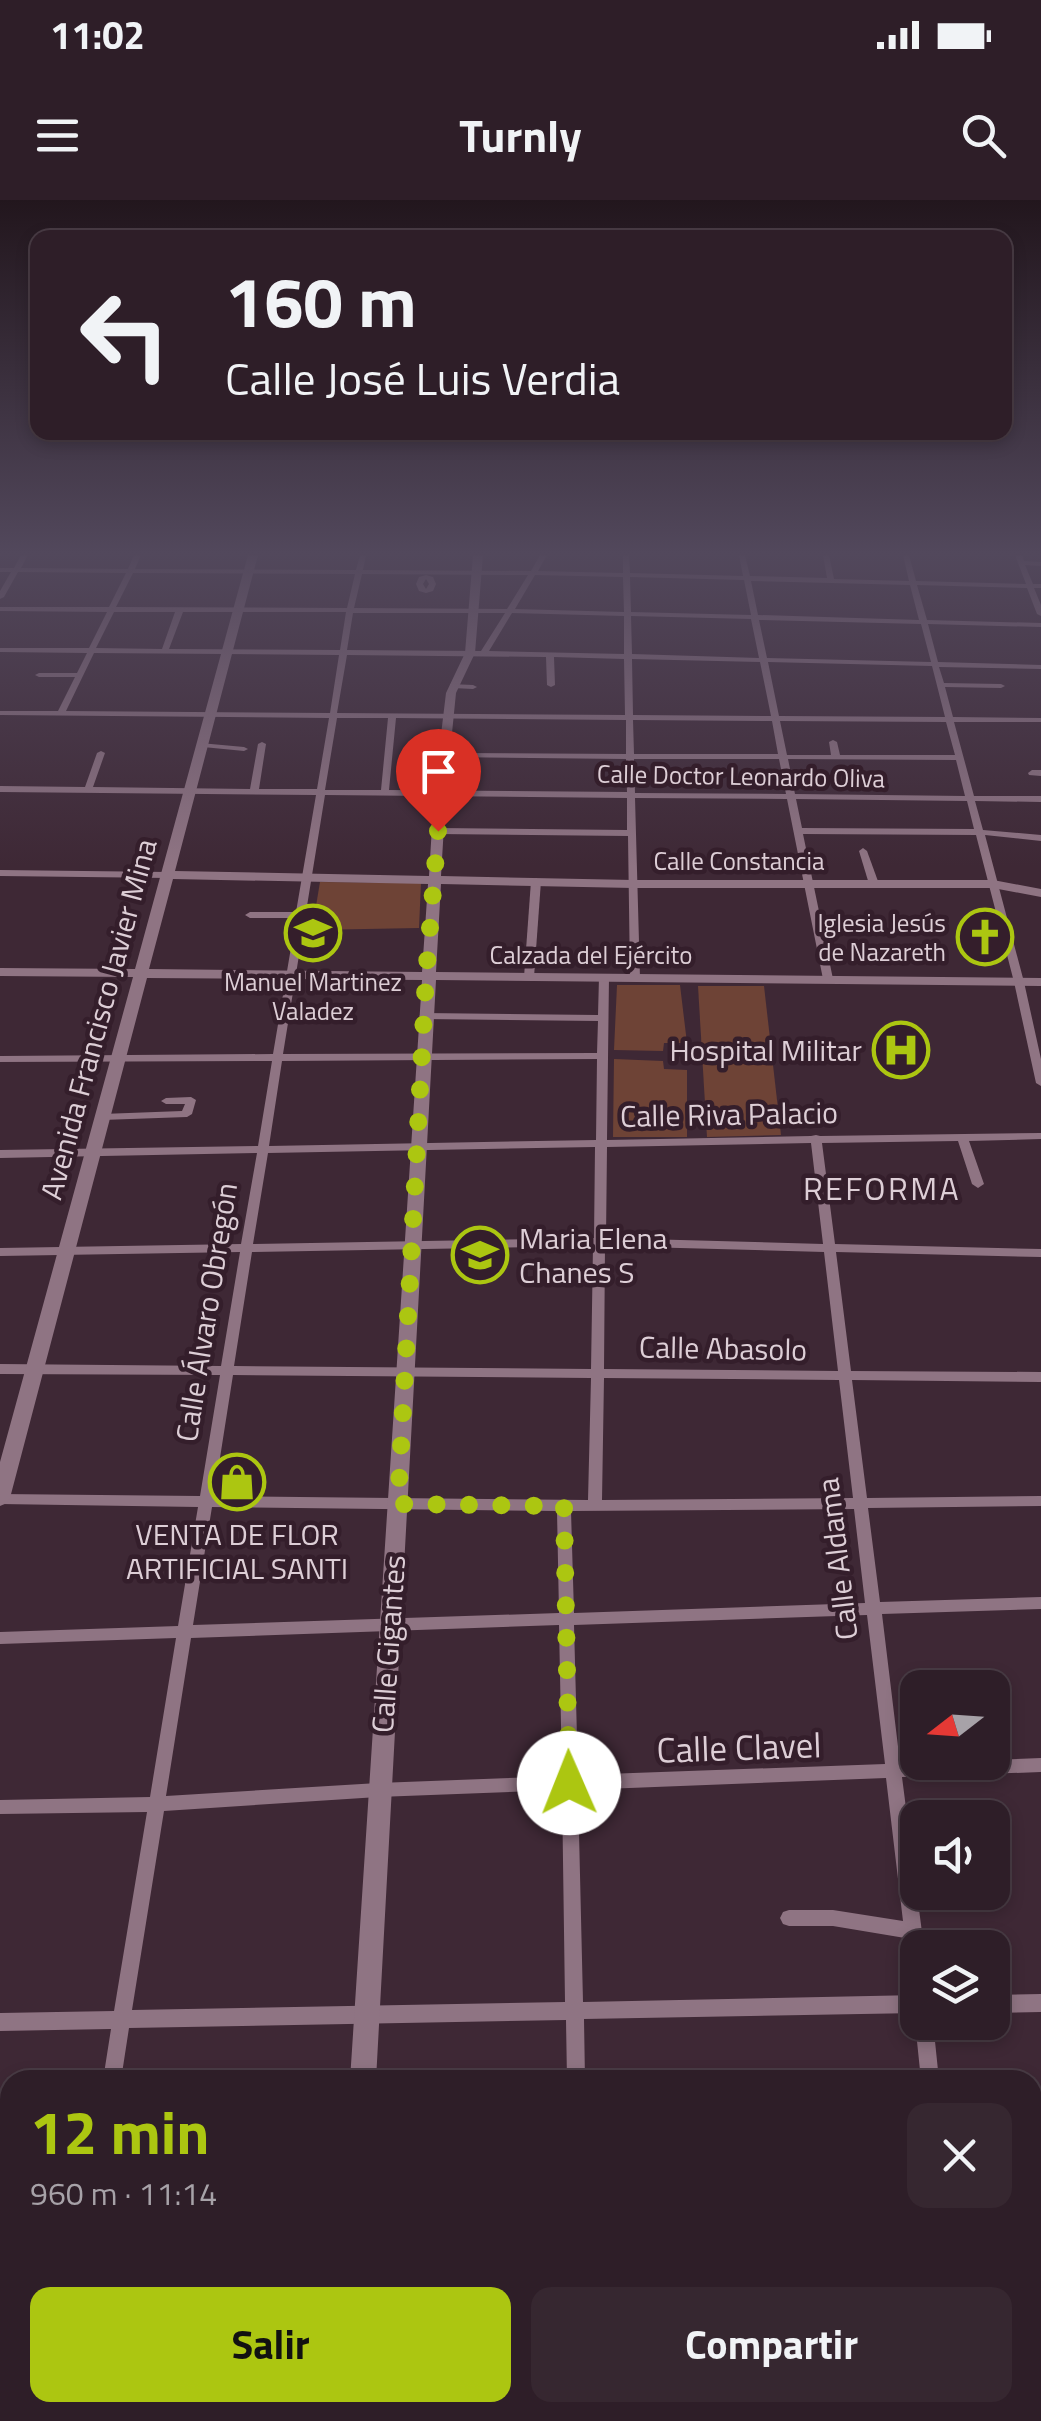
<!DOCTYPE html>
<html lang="es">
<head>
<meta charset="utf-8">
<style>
  :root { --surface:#2e1e28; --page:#362730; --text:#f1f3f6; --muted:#a7a2a8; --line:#493c45; --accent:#acc611 }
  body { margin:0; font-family:"Titillium Web",sans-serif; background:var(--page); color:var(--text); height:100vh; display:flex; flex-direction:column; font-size:38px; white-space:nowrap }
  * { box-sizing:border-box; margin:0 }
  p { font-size:32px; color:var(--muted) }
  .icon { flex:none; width:55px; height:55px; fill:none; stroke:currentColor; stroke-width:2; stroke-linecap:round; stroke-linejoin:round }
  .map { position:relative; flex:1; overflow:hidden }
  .side { position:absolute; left:0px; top:1870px; width:1042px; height:352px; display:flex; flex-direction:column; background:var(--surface); border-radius:30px 30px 0 0; box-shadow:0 5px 15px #0003,0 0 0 2px var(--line) }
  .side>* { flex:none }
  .guide { position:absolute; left:30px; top:30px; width:982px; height:210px; border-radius:20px; box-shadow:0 5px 15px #0003,0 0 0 2px var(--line); background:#2e1e28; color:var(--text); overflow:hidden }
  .needle { width:65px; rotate:253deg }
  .tools { position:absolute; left:900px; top:1470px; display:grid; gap:20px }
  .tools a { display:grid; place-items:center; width:110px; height:110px; border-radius:20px; background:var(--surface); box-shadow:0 5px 15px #0003,0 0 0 2px var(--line); font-size:50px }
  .pin { position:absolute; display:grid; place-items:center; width:85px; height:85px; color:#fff; margin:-102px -42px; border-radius:50% 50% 50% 0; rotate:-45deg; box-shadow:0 0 10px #0007 }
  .pin .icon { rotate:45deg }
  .me { position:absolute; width:110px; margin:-55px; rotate:359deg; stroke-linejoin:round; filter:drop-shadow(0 0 8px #0008) }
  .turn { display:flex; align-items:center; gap:35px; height:210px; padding:0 30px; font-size:45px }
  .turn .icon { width:130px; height:130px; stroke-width:2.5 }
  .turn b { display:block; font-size:70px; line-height:85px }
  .round { display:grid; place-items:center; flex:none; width:105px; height:105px; border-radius:20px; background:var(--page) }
  .head { display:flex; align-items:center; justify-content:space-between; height:170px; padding:0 30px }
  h1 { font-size:60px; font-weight:700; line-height:75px; color:var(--accent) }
  .action { display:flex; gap:20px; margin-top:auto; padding:20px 30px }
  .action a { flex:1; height:115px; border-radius:20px; background:var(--accent); color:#111; font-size:40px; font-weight:700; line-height:115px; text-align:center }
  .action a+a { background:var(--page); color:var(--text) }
  .status { display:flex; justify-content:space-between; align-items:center; height:70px; padding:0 50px; background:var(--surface); direction:ltr }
  .status svg { height:28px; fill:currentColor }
  header { display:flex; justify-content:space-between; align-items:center; height:130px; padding:0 30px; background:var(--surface); font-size:45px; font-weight:700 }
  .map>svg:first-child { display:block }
  .green { fill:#6e4336 }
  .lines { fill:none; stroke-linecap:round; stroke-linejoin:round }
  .minor { fill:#8f7483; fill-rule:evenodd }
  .secondary { fill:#8f7483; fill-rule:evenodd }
  .route { stroke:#acc611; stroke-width:18; stroke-dasharray:0 32.4 }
  .labels { text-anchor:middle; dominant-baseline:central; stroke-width:9; stroke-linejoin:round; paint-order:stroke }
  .far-street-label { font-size:25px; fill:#ddced6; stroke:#341e2b }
  .far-poi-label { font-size:25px; fill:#ddced6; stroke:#341e2b; text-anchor:end }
  .street-label { font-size:30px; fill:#ddced6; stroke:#341e2b }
  .poi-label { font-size:30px; fill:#ddced6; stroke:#341e2b; text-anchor:end }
  .neighbourhood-label { font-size:32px; letter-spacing:2.5px; fill:#ddced6; stroke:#341e2b }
  .near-street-label { font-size:35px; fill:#ddced6; stroke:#341e2b }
</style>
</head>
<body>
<div class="status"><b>11:02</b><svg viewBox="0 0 49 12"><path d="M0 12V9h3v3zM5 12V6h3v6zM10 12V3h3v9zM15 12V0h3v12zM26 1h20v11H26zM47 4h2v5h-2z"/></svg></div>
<header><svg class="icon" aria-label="menu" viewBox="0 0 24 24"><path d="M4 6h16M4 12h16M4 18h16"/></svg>Turnly<svg class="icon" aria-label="search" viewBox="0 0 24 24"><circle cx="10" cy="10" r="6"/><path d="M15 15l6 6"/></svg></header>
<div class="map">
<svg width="1041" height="2221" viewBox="0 0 1041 2221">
  <rect width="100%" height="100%" fill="#3e2835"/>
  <g class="green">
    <path d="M320,682L421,683L419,728L312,730Z"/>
    <path d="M617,785H680L687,843H664L663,851L614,850Z"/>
    <path d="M698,786H764L781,935L707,937Z"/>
    <path d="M614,859L663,861L664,869L687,870V937H613Z"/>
  </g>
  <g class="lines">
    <g class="minor">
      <path d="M21,355H28L21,368L128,369L134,355H141L135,369L356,370L360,355H366L363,370L531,371L540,355H547L538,371L623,373V355H629L630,373L743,376L739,355H745L750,376L827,378L823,355H829L834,379L909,381L903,355H909L916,381L1026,384L1015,355H1022L1024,361L1041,362V366L1025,365L1033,384H1041V388H1034L1041,405V416L1037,414L1027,388L917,385L927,420L1041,423V427L928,424L938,462L1041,465V469L939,467L944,483L1001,484L1005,486L1001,488L945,487L953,517L1041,518V522H954L974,596H1041V602L975,601L983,630L1041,635V641L985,635L1024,782L1041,859V886L1036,883L1014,782L976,635L803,634L833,779L828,782L823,779L787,599L635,598L640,778L635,781L630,778L628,636L438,634L434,631L438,628L627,630V598L325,595L283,854L597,853L598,821L424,819L419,816L424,813L598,815L599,777L604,774L609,777L607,940L811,936L816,935L820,936L1041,933V939L969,941L984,984L978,988L972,984L958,941L822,943L835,1044L1041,1049V1057L836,1052L851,1171L1041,1172V1182L852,1180L867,1298L1041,1296V1306L868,1308L880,1402L1041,1397V1409L882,1414L900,1563L992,1562V1560L1041,1558V1572L902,1577L924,1748H918V1780L912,1778L905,1738L833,1726H789L783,1724L780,1718L783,1712L789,1710H833L903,1721L886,1578L578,1590L583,1802L918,1795V1813L584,1819L585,1880H567L566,1820L129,1828L121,1880H103L111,1829L0,1831V1813L114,1811L147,1612L0,1614V1600L150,1597L176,1438L0,1444V1432L178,1426L198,1307L0,1304V1294L200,1296L220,1175L0,1174V1164L221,1166L240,1052L0,1056V1048L241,1044L257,953L0,958V950L258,946L272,861L0,862V856L273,854L296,718H250L245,715L250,712H296L316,595L0,592V586L85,587L97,553L101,551L105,553L93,587L250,589L258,544L262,542L266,544L259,589H317L329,518L0,515V511H58L75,477H39L35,475L39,473H77L87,453L0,452V448H89L107,412L0,411V407H109L126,373L18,372L4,397L0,399V391L11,372H0V368H14ZM133,373L355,374L347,408L116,407ZM362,374L528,375L507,409L354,408ZM535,375L623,377L624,412L515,409ZM630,377L744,380L751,415L631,412ZM751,381L910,385L919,420L758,415ZM114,412H175L162,449L96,448ZM183,412H346L340,450L169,449ZM353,413H505L481,451L347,450ZM512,413L624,416V454L489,451ZM631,416L751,419L759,458L632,454ZM759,420L921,424L931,462L767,458ZM94,453L339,455L330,513L66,511ZM347,455L546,457L547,485L551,487L555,485L554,457L624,459L625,515L337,513ZM632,459L760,462L771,516L633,515ZM768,462L932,466L945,517L779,516ZM337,518H388L381,590H325ZM396,518L626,520V554L444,553L440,555L444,557L626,559L627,592L389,590ZM633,520L772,521L778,554H634ZM780,521L946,522L955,555H840L837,542L833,540L829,542L831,555H787ZM634,559H779L786,594L635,593ZM788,559L956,560L965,596L795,594ZM796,599L967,601L974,629L802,628ZM597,859L596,940L269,946L282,861ZM811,943L823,1044L606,1038L607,947ZM595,947L594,1038L253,1044L268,953ZM593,1046L591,1169L234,1166L252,1052ZM605,1046L824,1052L838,1171L604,1169ZM233,1175L591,1178L588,1300L214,1296ZM604,1178L839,1180L853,1298L602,1300ZM212,1307L557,1311L559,1413L193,1425ZM854,1309L865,1403L574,1413L571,1311ZM867,1415L885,1564L578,1575L574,1425ZM559,1425L562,1576L378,1583L166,1596L191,1438ZM562,1590L565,1802L132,1810L164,1611L378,1597Z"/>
      <path d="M426,375L433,377L436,384L433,391L426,393L419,391L416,384L419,377ZM426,379L429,384L426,389L423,384Z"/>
      <path d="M450,484L473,485L477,487L473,489L453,488H450Z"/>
      <path d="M200,543L244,547L248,549L244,551L203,547H200Z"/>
      <path d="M1032,570H1041V576L1029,575L1028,573Z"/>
      <path d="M863,648L867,651L879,684L877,686H871L869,684L859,651Z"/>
      <path d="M0,670L168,672L173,675L168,678L0,676Z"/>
      <path d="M536,678L541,681L534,777L529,780L524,777L531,681Z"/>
      <path d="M191,897L196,900L192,914L187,917L102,920L96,917L102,914L182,911L185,904H166L161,901L166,898Z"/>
      <path d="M1041,1794V1812L992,1813V1795Z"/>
      <path d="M918,1816V1822H933L939,1880H921L915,1822Z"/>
      <rect x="1032" y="1927" width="9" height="18"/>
      <rect x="0" y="2069" width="10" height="20"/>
      <rect x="1032" y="2138" width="9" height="20"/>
      <path d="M47,2212H68L67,2221H47Z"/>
      <rect x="578" y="2212" width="20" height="9"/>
      <path d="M955,2212H976V2221H956Z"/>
    </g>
    <g class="secondary">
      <path d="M248,355H258L175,671L429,676L434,593L446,493L465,453L473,355H483L475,453L456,493L446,593L441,676L633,680H993L1041,689V697L993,688H633L441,684L436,772L1041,778V786L436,780L376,1880H350L422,780L147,778L10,1298L7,1303L0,1306V1262L133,777L0,776V768L135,769ZM173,679L428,684L422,772L149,769Z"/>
      <path d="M330,2212H360L359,2221H329Z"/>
    </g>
  </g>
  <linearGradient id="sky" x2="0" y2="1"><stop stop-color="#22161d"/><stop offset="0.53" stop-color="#52485c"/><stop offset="1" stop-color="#52485c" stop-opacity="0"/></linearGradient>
  <rect width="1041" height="666" fill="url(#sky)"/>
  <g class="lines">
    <path class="route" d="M438,631L426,776L398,1304L564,1306L569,1583"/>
  </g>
  <defs>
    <g id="school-ring" transform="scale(2.875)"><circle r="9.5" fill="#341e2b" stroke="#acc611" stroke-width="1.5"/><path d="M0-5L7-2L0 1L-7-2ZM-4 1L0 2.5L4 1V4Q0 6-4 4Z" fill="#acc611"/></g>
    <g id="church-ring" transform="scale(2.875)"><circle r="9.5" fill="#341e2b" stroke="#acc611" stroke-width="1.5"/><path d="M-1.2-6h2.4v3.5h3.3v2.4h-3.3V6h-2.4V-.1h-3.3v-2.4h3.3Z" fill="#acc611"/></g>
    <g id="hospital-ring" transform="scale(2.875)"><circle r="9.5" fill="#341e2b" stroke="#acc611" stroke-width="1.5"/><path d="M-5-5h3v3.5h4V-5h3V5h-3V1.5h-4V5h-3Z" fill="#acc611"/></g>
    <g id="shop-ring" transform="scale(2.875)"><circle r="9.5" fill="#341e2b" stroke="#acc611" stroke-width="1.5"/><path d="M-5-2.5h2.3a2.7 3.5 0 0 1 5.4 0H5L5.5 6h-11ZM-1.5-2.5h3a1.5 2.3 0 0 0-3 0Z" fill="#acc611"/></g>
  </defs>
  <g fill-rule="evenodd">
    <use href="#school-ring" x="313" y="733"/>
    <use href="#church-ring" x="985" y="737"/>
    <use href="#hospital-ring" x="901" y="850"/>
    <use href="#school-ring" x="480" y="1055"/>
    <use href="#shop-ring" x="237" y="1282"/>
  </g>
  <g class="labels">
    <g class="far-street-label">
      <text transform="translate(741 576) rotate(1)">Calle Doctor Leonardo Oliva</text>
      <text x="739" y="661">Calle Constancia</text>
      <text x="591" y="755">Calzada del Ejército</text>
    </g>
    <g class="far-poi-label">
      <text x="946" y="723">Iglesia Jesús<tspan x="946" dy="29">de Nazareth</tspan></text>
      <text x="313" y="782" text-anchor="middle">Manuel Martinez<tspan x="313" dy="29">Valadez</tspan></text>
    </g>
    <g class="street-label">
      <text transform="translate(98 819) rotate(-75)">Avenida Francisco Javier Mina</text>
      <text transform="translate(729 914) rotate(-1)">Calle Riva Palacio</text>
      <text transform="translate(206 1112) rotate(-81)">Calle Álvaro Obregón</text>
      <text transform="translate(723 1148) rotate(1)">Calle Abasolo</text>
      <text transform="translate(837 1359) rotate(-97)">Calle Aldama</text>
      <text transform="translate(388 1444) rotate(-86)">Calle Gigantes</text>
    </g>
    <g class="poi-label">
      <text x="862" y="850">Hospital Militar</text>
      <text x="519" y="1038" text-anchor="start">Maria Elena<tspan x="519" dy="34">Chanes S</tspan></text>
      <text x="237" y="1334" text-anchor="middle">VENTA DE FLOR<tspan x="237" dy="34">ARTIFICIAL SANTI</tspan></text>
    </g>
    <g class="neighbourhood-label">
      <text x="882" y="988">REFORMA</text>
    </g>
    <g class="near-street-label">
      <text transform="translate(739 1547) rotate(-2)">Calle Clavel</text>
    </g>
  </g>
</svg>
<div class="tools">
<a><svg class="needle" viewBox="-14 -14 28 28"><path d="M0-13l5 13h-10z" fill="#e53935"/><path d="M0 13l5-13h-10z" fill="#a7a2a8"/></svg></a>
<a><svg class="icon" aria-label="sound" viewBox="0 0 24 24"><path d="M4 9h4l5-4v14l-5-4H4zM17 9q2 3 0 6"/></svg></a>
<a><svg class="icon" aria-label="layers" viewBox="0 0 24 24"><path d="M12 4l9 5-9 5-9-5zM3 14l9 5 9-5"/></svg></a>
</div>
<div class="pin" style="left:438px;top:631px;background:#d93025"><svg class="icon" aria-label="arrive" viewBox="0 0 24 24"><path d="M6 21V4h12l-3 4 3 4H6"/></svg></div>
<svg class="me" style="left:569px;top:1583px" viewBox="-20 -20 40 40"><circle r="19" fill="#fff"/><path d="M0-13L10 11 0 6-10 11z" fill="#acc611"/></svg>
<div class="guide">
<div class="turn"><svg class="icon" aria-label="left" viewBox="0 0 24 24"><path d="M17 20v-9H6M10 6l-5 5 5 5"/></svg><div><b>160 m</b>Calle José Luis Verdia</div></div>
</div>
<section class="side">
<div class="head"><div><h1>12 min</h1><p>960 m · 11:14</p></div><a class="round"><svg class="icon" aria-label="close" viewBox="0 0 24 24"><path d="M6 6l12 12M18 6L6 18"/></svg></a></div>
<div class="action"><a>Salir</a><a>Compartir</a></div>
</section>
</div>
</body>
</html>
